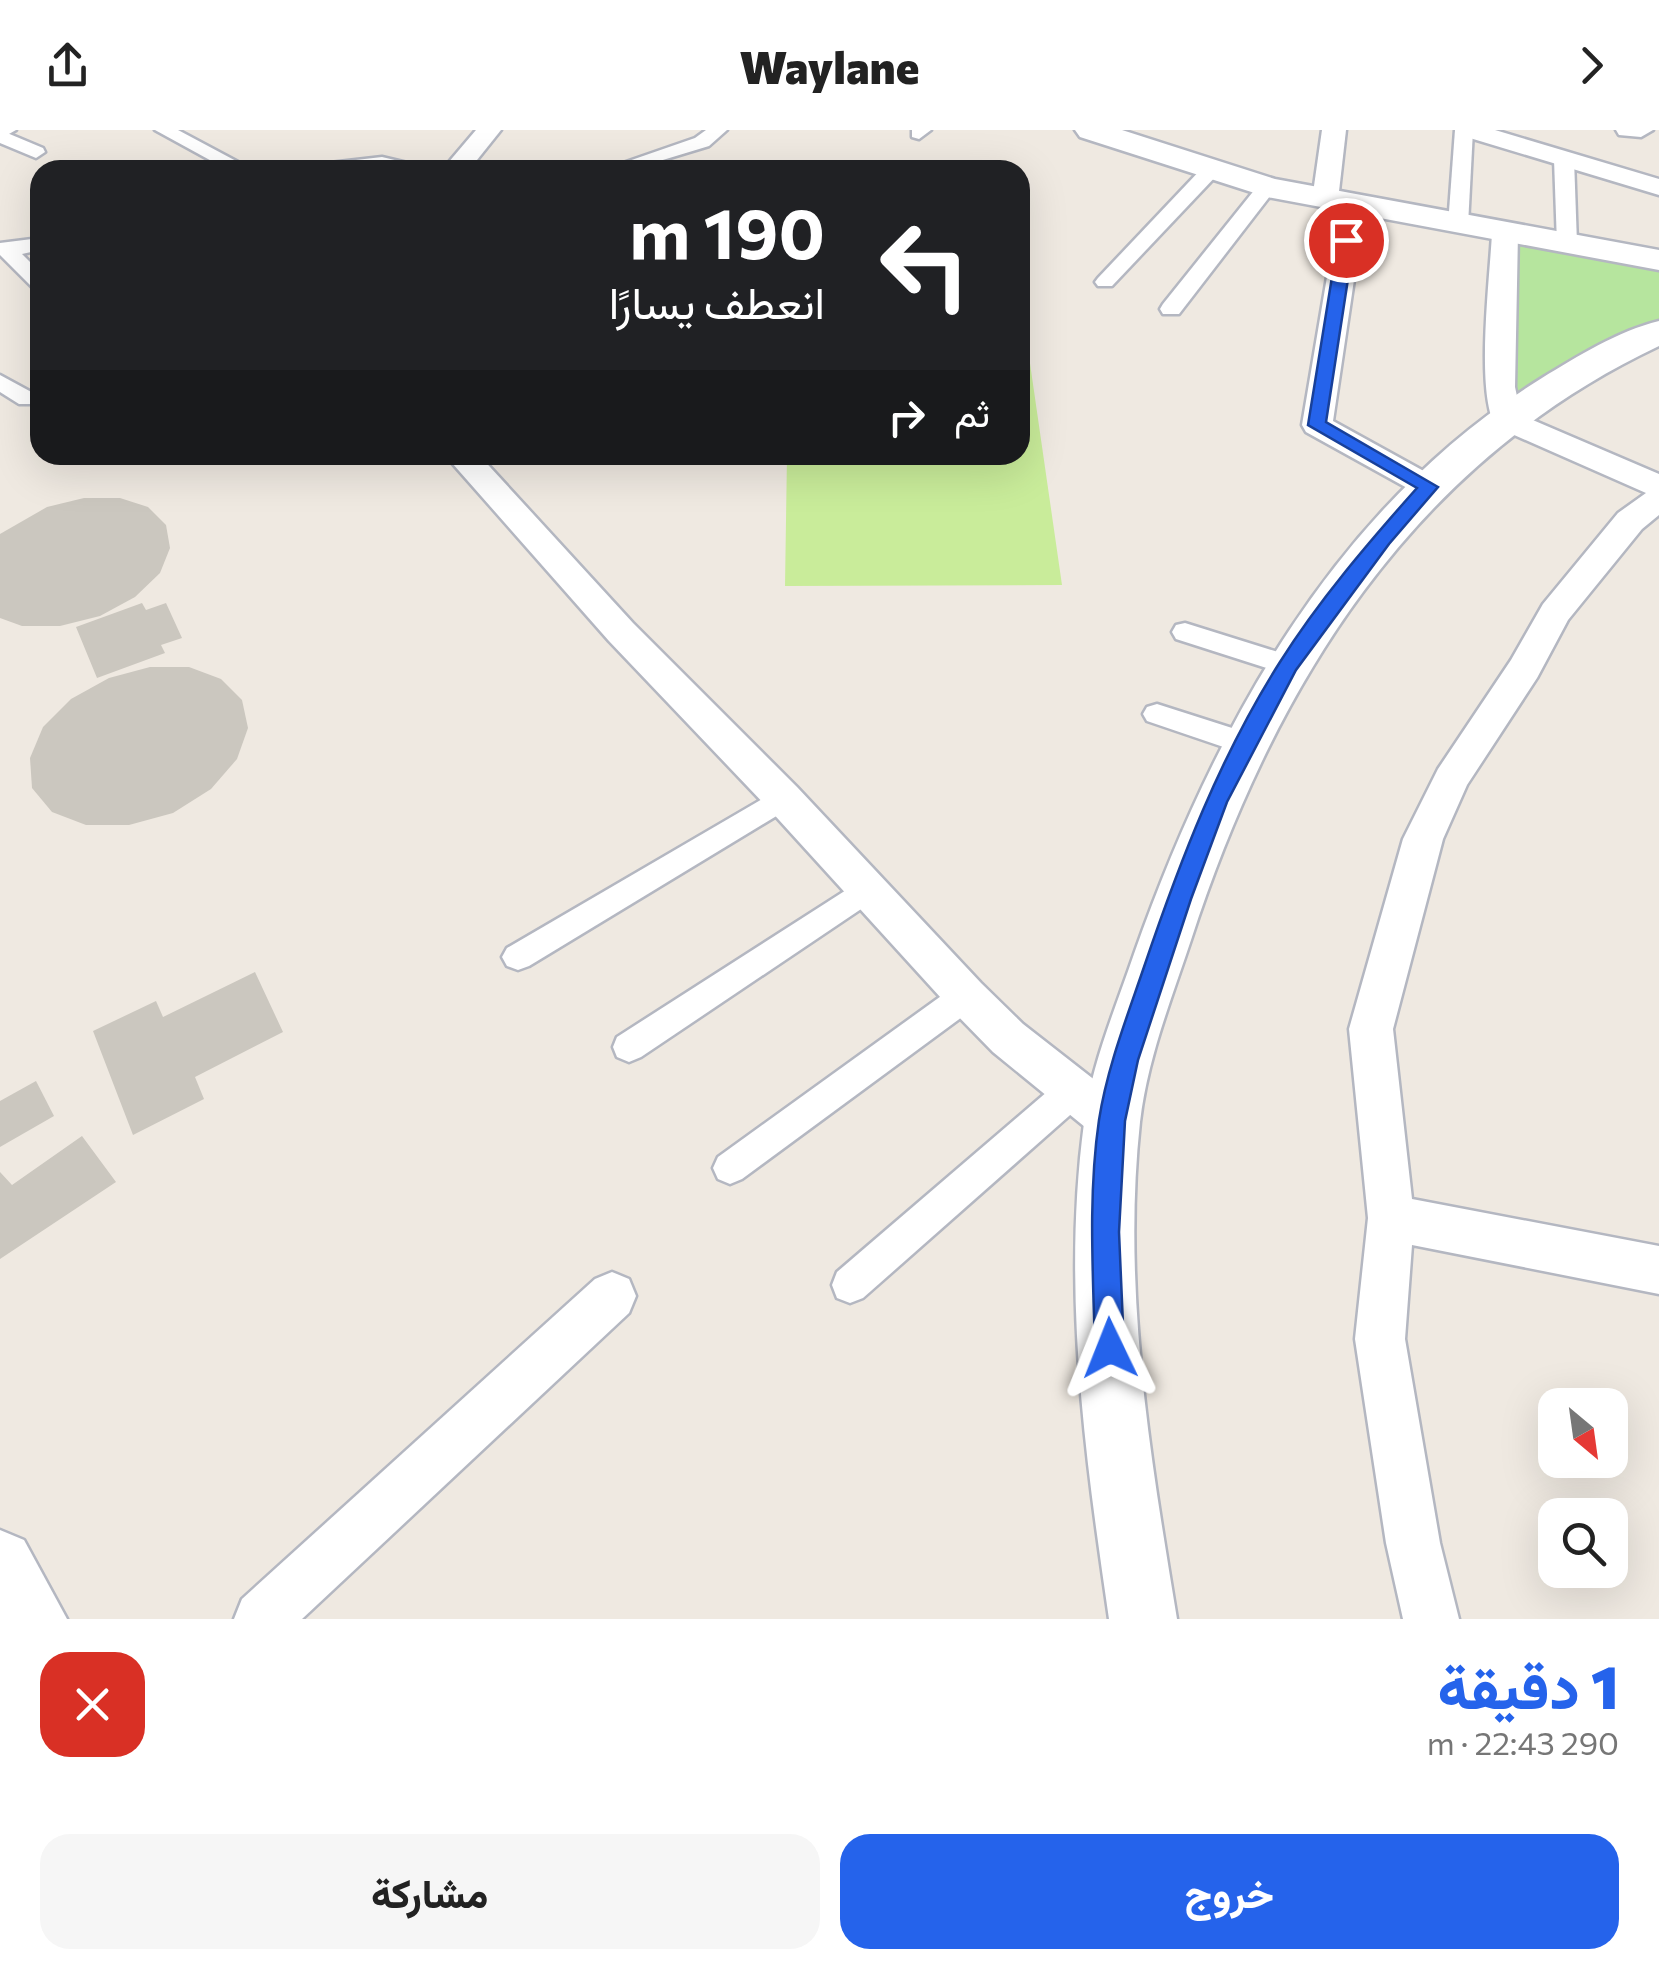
<!DOCTYPE html>
<html lang="ar">
<head>
<meta charset="utf-8">
<style>
  :root { --surface:#fff; --page:#f6f6f6; --text:#222; --muted:#767676; --accent:#2563eb }
  body { margin:0; font-family:Commissioner,Vazirmatn,sans-serif; background:var(--page); color:var(--text); direction:rtl; height:100vh; display:flex; flex-direction:column; font-size:38px; white-space:nowrap }
  * { box-sizing:border-box; margin:0 }
  p { font-size:32px; color:var(--muted) }
  .icon { flex:none; width:55px; height:55px; fill:none; stroke:currentColor; stroke-width:2; stroke-linecap:round; stroke-linejoin:round }
  .map { position:relative; height:1489px; overflow:hidden; direction:ltr }
  .drawer { display:flex; flex-direction:column; background:var(--surface); flex:1 }
  .drawer>* { flex:none }
  .top-card { position:absolute; left:30px; top:30px; width:1000px; height:305px; border-radius:30px; box-shadow:0 10px 40px #0002; direction:rtl; background:#202124; color:#fff; overflow:hidden }
  .needle { width:65px; rotate:151deg }
  .buttons { position:absolute; left:1538px; top:1258px; display:grid; gap:20px }
  .buttons a { display:grid; place-items:center; width:90px; height:90px; border-radius:20px; background:var(--surface); box-shadow:0 10px 40px #0002; font-size:50px }
  .pin { position:absolute; display:grid; place-items:center; width:85px; height:85px; color:#fff; margin:-42px; border:5px solid #fff; border-radius:50%; box-shadow:0 2px 10px #0007 }
  .me { position:absolute; width:110px; margin:-55px; rotate:358deg; stroke-linejoin:round; filter:drop-shadow(0 0 8px #0008) }
  .turn { display:flex; align-items:center; gap:35px; height:210px; padding:0 40px; font-size:45px }
  .turn .icon { width:130px; height:130px; stroke-width:2.5 }
  .turn b { display:block; font-size:70px; line-height:85px }
  .then { display:flex; align-items:center; height:95px; padding:0 40px; background:#0003; gap:20px; font-size:38px }
  .round { display:grid; place-items:center; flex:none; width:105px; height:105px; border-radius:30px; background:var(--page) }
  .overview { display:flex; align-items:center; justify-content:space-between; height:170px; padding:0 40px }
  h1 { font-size:60px; font-weight:800; line-height:75px; color:var(--accent) }
  .primary-button { display:flex; gap:20px; margin-top:auto; padding:20px 40px }
  .primary-button a { flex:1; height:115px; border-radius:30px; background:var(--accent); color:#fff; font-size:40px; font-weight:800; line-height:115px; text-align:center }
  .primary-button a+a { background:var(--page); color:var(--text) }
  header { display:flex; justify-content:space-between; align-items:center; height:130px; padding:0 40px; background:var(--surface); font-size:45px; font-weight:800 }
  .map>svg:first-child { display:block }
  .green { fill:#b6e59e }
  .pitch { fill:#c9ec9a }
  .building { fill:#cbc7bf }
  .lines { fill:none; stroke-linecap:round; stroke-linejoin:round }
  .pedestrian-casing { stroke:#b4b7c1; stroke-width:5 }
  .minor-casing { stroke:#b4b7c1; stroke-width:5 }
  .tertiary-casing { stroke:#b4b7c1; stroke-width:5 }
  .pedestrian { fill:#fff; fill-rule:evenodd }
  .minor { fill:#fff; fill-rule:evenodd }
  .tertiary { fill:#fff; fill-rule:evenodd }
  .route { fill:#2563eb; stroke:#184099; stroke-width:2.5 }
</style>
</head>
<body>
<header><svg class="icon" aria-label="forward" viewBox="0 0 24 24"><path d="M9 5l7 7-7 7"/></svg>Waylane<svg class="icon" aria-label="share" viewBox="0 0 24 24"><path d="M12 15V3M7 8l5-5 5 5M5 13v7h14v-7"/></svg></header>
<div class="map">
<svg width="1659" height="1489" viewBox="0 0 1659 1489">
  <rect width="100%" height="100%" fill="#efe9e1"/>
  <path class="green" d="M1517,110L1659,135V193L1516,276Z"/>
  <path class="pitch" d="M1021,171L1062,455L785,456L787,325H1020Z"/>
  <g class="building">
    <path d="M84,368H120L148,377L166,395L170,418L160,443L135,467L100,486L60,496H22L0,488V404L47,377Z"/>
    <path d="M142,473L146,480L166,473L182,508L161,515L165,523L97,548L76,497Z"/>
    <path d="M150,537H189L221,549L242,570L248,598L237,629L211,659L173,683L129,695H86L52,682L32,658L30,628L43,597L71,569L109,548Z"/>
    <path d="M255,842L283,902L195,947L204,969L133,1005L93,901L156,871L163,887Z"/>
    <path d="M36,951L54,986L0,1017V971Z"/>
    <path d="M82,1006L116,1052L0,1129V1042L12,1055Z"/>
  </g>
  <g class="lines">
    <g class="pedestrian-casing">
      <g id="pedestrian">
        <path d="M0,0L43,18L45,22L36,28L0,13Z"/>
        <path d="M155,0H178L253,40H228Z"/>
        <path d="M706,0H727L709,16L643,36L646,40H625L620,34L695,8Z"/>
        <path d="M912,0H931L919,9L912,7Z"/>
        <path d="M1455,0H1473L1468,95L1458,101L1448,95Z"/>
        <path d="M1564,23L1574,29L1577,114L1567,120L1557,114L1554,29Z"/>
        <path d="M382,27L420,36L423,40H311L321,34Z"/>
        <path d="M1212,33L1219,35V43L1112,156H1098L1095,152L1098,148L1205,35Z"/>
        <path d="M1267,51L1277,57L1179,184H1163L1160,179L1163,174L1260,53Z"/>
        <path d="M40,108V120L22,124L40,142V160L33,158L0,125V113Z"/>
        <path d="M0,245L35,264L38,269L35,274H19L0,262Z"/>
        <path d="M1185,493L1297,528L1301,535L1297,542L1288,545L1176,509L1172,502L1176,495Z"/>
        <path d="M1157,574L1254,605L1258,613L1254,621L1244,624L1147,591L1143,584L1147,577Z"/>
        <path d="M783,657L793,660L797,668L793,676L529,836L518,840L507,836L502,827L507,818Z"/>
        <path d="M868,746L879,749L883,758L879,767L641,927L629,932L617,927L613,917L617,907Z"/>
        <path d="M966,852L977,856L982,866L977,876L742,1049L730,1054L718,1049L713,1038L718,1027L955,856Z"/>
        <path d="M1074,945L1086,949L1091,960L1086,971L863,1168L850,1173L837,1168L832,1155L837,1142L1062,949Z"/>
      </g>
    </g>
    <g class="minor-casing">
      <g id="minor">
        <path d="M0,0H16L0,9Z"/>
        <path d="M476,0H501L469,40H442Z"/>
        <path d="M1322,0H1346L1338,70L1325,78L1312,70Z"/>
        <path d="M1457,0H1495L1659,49V65L1460,5Z"/>
        <path d="M1616,0H1653L1641,7L1619,5Z"/>
        <path d="M1352,68L1365,76L1333,291L1440,350L1445,357L1440,364L1429,368L1418,364L1306,302L1302,295L1339,76Z"/>
        <path d="M1505,95L1518,103L1515,257L1521,285L1659,344V385L1642,399L1568,490L1537,548L1467,655L1443,709L1393,899L1412,1069L1659,1116V1164L1412,1115L1405,1209L1440,1413L1459,1489H1403L1386,1413L1355,1209L1368,1088L1349,899L1403,709L1438,639L1511,530L1543,474L1618,383L1646,363L1496,297C1475,264 1490,146 1492,103Z"/>
        <path d="M445,325H479L633,493L797,657L981,853L1023,894L1128,976L1135,991L1128,1006L1112,1012L1096,1006L993,922L951,879L769,679L609,511Z"/>
        <path d="M612,1142L629,1149L636,1166L629,1183L302,1489H234L242,1469L595,1149Z"/>
      </g>
    </g>
    <g class="tertiary-casing">
      <g id="tertiary">
        <path d="M1075,0H1122L1275,49L1659,120V140L1267,67L1080,7Z"/>
        <path d="M1659,191V216C1411,333 1273,558 1191,810C1171,870 1147,930 1140,992C1122,1159 1150,1325 1177,1489H1109C1085,1325 1062,1159 1084,993C1091,935 1115,880 1134,824C1213,600 1333,377 1542,248C1578,226 1618,201 1659,191Z"/>
        <path d="M0,1400L24,1410L67,1489H0Z"/>
      </g>
    </g>
    <use href="#pedestrian" class="pedestrian"/>
    <use href="#minor" class="minor"/>
    <use href="#tertiary" class="tertiary"/>
  </g>
  <path class="route" d="M1346,106L1354,110L1326,292L1438,357L1389,414L1296,540L1227,672L1191,769L1138,930L1125,991L1119,1102L1124,1218L1119,1228L1110,1233L1100,1228L1095,1218C1093,1143 1088,1065 1099,990C1107,938 1127,887 1144,837C1180,731 1220,626 1280,532C1319,470 1369,412 1417,358L1308,295L1338,110Z"/>
</svg>
<div class="buttons">
<a><svg class="needle" viewBox="-14 -14 28 28"><path d="M0-13l5 13h-10z" fill="#e53935"/><path d="M0 13l5-13h-10z" fill="#767676"/></svg></a>
<a><svg class="icon" aria-label="search" viewBox="0 0 24 24"><circle cx="10" cy="10" r="6"/><path d="M15 15l6 6"/></svg></a>
</div>
<div class="pin" style="left:1346px;top:110px;background:#d93025"><svg class="icon" aria-label="arrive" viewBox="0 0 24 24"><path d="M6 21V4h12l-3 4 3 4H6"/></svg></div>
<svg class="me" style="left:1110px;top:1218px" viewBox="-20 -20 40 40"><path d="M0-17L14 15 0 8-14 15z" fill="#2563eb" stroke="#fff" stroke-width="4"/></svg>
<div class="top-card">
<div class="turn"><svg class="icon" aria-label="left" viewBox="0 0 24 24"><path d="M17 20v-9H6M10 6l-5 5 5 5"/></svg><div><b>190 m</b>انعطف يسارًا</div></div>
<div class="then">ثم<svg class="icon" aria-label="right" viewBox="0 0 24 24"><path d="M7 20v-9h11M14 6l5 5-5 5"/></svg></div>
</div>
</div>
<section class="drawer">
<div class="overview"><div><h1>1 دقيقة</h1><p>290 m · 22:43</p></div><a class="round" style="background:#d93025;color:#fff"><svg class="icon" aria-label="close" viewBox="0 0 24 24"><path d="M6 6l12 12M18 6L6 18"/></svg></a></div>
<div class="primary-button"><a>خروج</a><a>مشاركة</a></div>
</section>
</body>
</html>
